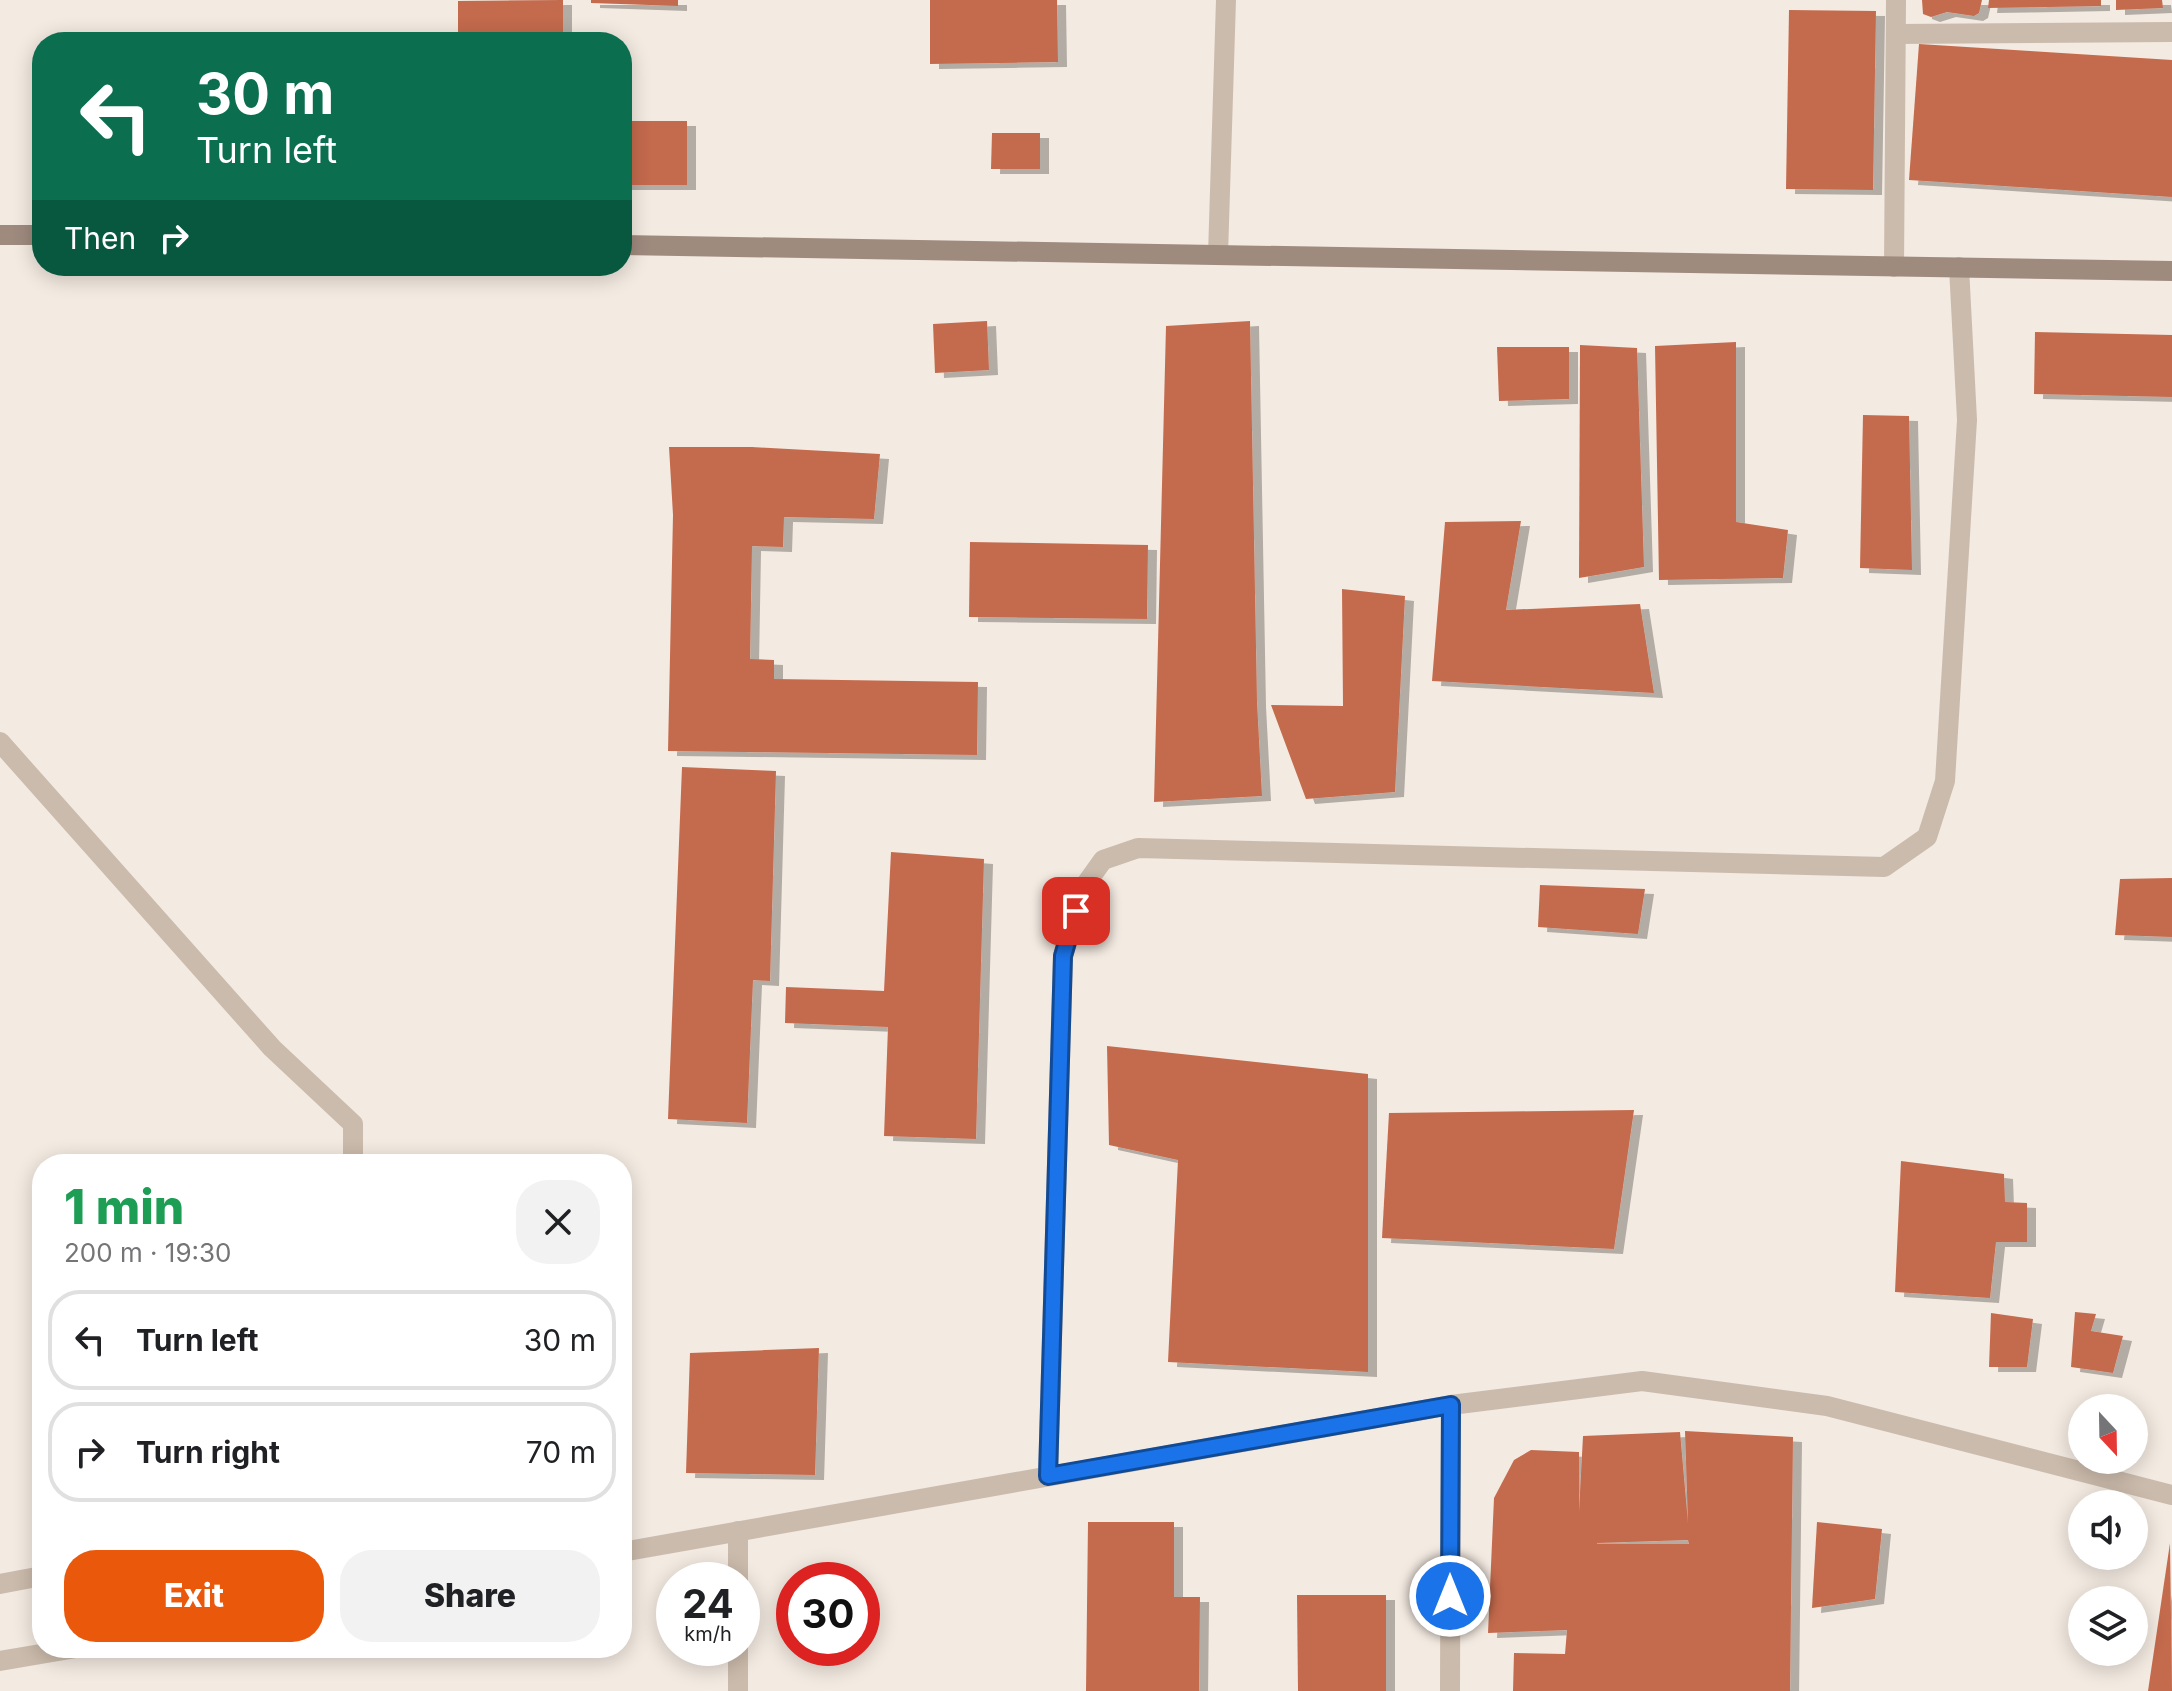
<!DOCTYPE html>
<html lang="en">
<head>
<meta charset="utf-8">
<style>
  :root { --surface:#fff; --page:#f2f2f2; --text:#202124; --muted:#757577; --line:#e0e0e0; --accent:#ea580c }
  body { margin:0; font-family:Inter,sans-serif; background:var(--page); color:var(--text); height:100vh; display:flex; flex-direction:column; font-size:30px; white-space:nowrap }
  * { box-sizing:border-box; margin:0 }
  p { font-size:26px; color:var(--muted) }
  .icon { flex:none; width:44px; height:44px; fill:none; stroke:currentColor; stroke-width:2; stroke-linecap:round; stroke-linejoin:round }
  .map { position:relative; flex:1; overflow:hidden }
  .details { position:absolute; left:32px; top:1154px; width:600px; height:504px; display:flex; flex-direction:column; background:var(--surface); border-radius:32px; box-shadow:0 4px 20px #0003 }
  .details>* { flex:none }
  .banner { position:absolute; left:32px; top:32px; width:600px; height:244px; border-radius:32px; box-shadow:0 4px 20px #0003; background:#0b6e4f; color:#fff; overflow:hidden }
  .needle { width:52px; rotate:158deg }
  .tools { position:absolute; left:2068px; top:1394px; display:grid; gap:16px }
  .tools a { display:grid; place-items:center; width:80px; height:80px; border-radius:50%; background:var(--surface); box-shadow:0 4px 20px #0003; font-size:40px }
  .speed { position:absolute; left:656px; top:1562px; display:flex; gap:16px; font-size:40px; font-weight:700; text-align:center }
  .speed>* { display:grid; place-content:center; width:104px; height:104px; border-radius:50%; background:var(--surface); box-shadow:0 4px 20px #0003; line-height:1 }
  .speed small { font-size:20px; font-weight:400 }
  .speed .limit { border:12px solid #d22; background:#fff; color:#111 }
  .pin { position:absolute; display:grid; place-items:center; width:68px; height:68px; color:#fff; margin:-34px; border-radius:16px; box-shadow:0 4px 12px #0006 }
  .me { position:absolute; width:88px; margin:-44px; rotate:0deg; stroke-linejoin:round; filter:drop-shadow(0 0 6px #0008) }
  .turn { display:flex; align-items:center; gap:28px; height:168px; padding:0 32px; font-size:36px }
  .turn .icon { width:104px; height:104px; stroke-width:2.5 }
  .turn b { display:block; font-size:56px; line-height:68px }
  .then { display:flex; align-items:center; height:76px; padding:0 32px; background:#0003; gap:16px; font-size:30px }
  .round { display:grid; place-items:center; flex:none; width:84px; height:84px; border-radius:32px; background:var(--page) }
  .summary { display:flex; align-items:center; justify-content:space-between; height:136px; padding:0 32px }
  h1 { font-size:48px; font-weight:800; line-height:60px; color:#1e9e55 }
  .cta { display:flex; gap:16px; margin-top:auto; padding:16px 32px }
  .cta a { flex:1; height:92px; border-radius:32px; background:var(--accent); color:#fff; font-size:32px; font-weight:800; line-height:92px; text-align:center }
  .cta a+a { background:var(--page); color:var(--text) }
  ul { padding:0; list-style:none }
  li { display:flex; align-items:center; gap:24px; height:100px; margin:0 16px 12px; padding:0 16px; border:4px solid var(--line); border-radius:32px }
  li div { flex:1 }
  li b { display:block; font-size:30px }
  li em { font-style:normal }
  .map>svg:first-child { display:block }
  .building { fill:#c46b4e; fill-rule:evenodd; filter:url(#shadow) }
  .lines { fill:none; stroke-linecap:round; stroke-linejoin:round }
  .lane { stroke:#cbbbac; stroke-width:20 }
  .street { stroke:#cbbbac; stroke-width:20 }
  .secondary { stroke:#9f8a7e; stroke-width:20 }
  .route-casing { stroke:#114b97; stroke-width:20 }
  .route { stroke:#1a73e8; stroke-width:14 }
</style>
</head>
<body>
<div class="map">
<svg width="2172" height="1691" viewBox="0 0 2172 1691">
  <defs>
    <filter id="shadow"><feDropShadow dx="9" dy="5" stdDeviation="0" flood-color="#0004"/></filter>
  </defs>
  <rect width="100%" height="100%" fill="#f3eae1"/>
  <g class="building">
    <path d="M563,0V42H458V1Z"/>
    <path d="M591,0H678V6L591,3Z"/>
    <path d="M930,0H1057L1058,62L930,64Z"/>
    <path d="M1922,0H1982L1979,13L1974,16L1947,12L1931,17L1923,14Z"/>
    <path d="M1989,0H2101V6L1988,8Z"/>
    <path d="M2116,0H2162L2163,8L2116,10Z"/>
    <path d="M1789,10L1876,11L1873,190L1786,189Z"/>
    <path d="M1919,44L2172,60V197L1909,180Z"/>
    <rect x="622" y="121" width="65" height="64"/>
    <path d="M992,133H1040V169H991Z"/>
    <path d="M987,321L989,370L935,373L933,324Z"/>
    <path d="M1250,321L1257,702L1262,796L1154,802L1166,326Z"/>
    <path d="M2035,332L2172,335V397L2034,394Z"/>
    <path d="M1736,342V522L1788,530L1783,578L1659,580L1655,346Z"/>
    <path d="M1580,345L1637,348L1644,567L1579,578Z"/>
    <path d="M1497,347H1569V399L1499,401Z"/>
    <path d="M1863,415L1909,416L1912,570L1860,568Z"/>
    <path d="M669,447H752L880,454L874,519L784,517L783,547L752,546L750,659L774,660V679L978,682L977,755L668,751L673,515Z"/>
    <path d="M1521,521L1506,610L1640,604L1654,693L1432,681L1445,522Z"/>
    <path d="M970,542L1148,545L1147,619L969,617Z"/>
    <path d="M1342,589L1405,596L1395,792L1306,799L1271,705L1343,706Z"/>
    <path d="M682,767L776,771L770,981L753,980L747,1123L668,1119Z"/>
    <path d="M891,852L984,859L976,1139L884,1136L888,1027L785,1023L786,987L884,991Z"/>
    <path d="M2172,878V937L2115,935L2120,879Z"/>
    <path d="M1540,885L1645,889L1638,934L1538,927Z"/>
    <path d="M1107,1046L1368,1074V1372L1168,1362L1178,1160L1109,1145Z"/>
    <path d="M1634,1110L1614,1249L1382,1238L1389,1113Z"/>
    <path d="M1901,1161L2004,1174L2005,1202L2027,1203V1242H1996L1990,1298L1895,1292Z"/>
    <path d="M2075,1312L2096,1314L2091,1331L2123,1336L2113,1373L2071,1367Z"/>
    <path d="M1991,1313L2033,1319L2027,1367H1989Z"/>
    <path d="M819,1348L815,1475L686,1473L690,1353Z"/>
    <path d="M1685,1431L1793,1437L1790,1691H1513L1514,1653L1565,1654L1567,1630L1488,1633L1494,1498L1514,1460L1531,1450L1579,1452V1512L1583,1436L1680,1432L1688,1523ZM1688,1540L1689,1544H1597V1543Z"/>
    <path d="M1088,1522H1174V1597H1200L1199,1691H1086Z"/>
    <path d="M1817,1522L1882,1529L1875,1599L1812,1608Z"/>
    <path d="M2170,1543L2172,1691H2148Z"/>
    <path d="M1297,1595H1386V1691H1298Z"/>
  </g>
  <g class="lines">
    <g class="lane">
      <path d="M0,742L272,1048L353,1124V1164"/>
      <path d="M0,1584L42,1576"/>
    </g>
    <g class="street">
      <path d="M1897,34L2172,32"/>
      <path d="M1218,255L1226,0"/>
      <path d="M1894,267L1896,0"/>
      <path d="M1048,1476L1063,956L1083,888L1103,860L1138,848L1884,867L1927,837L1945,781L1967,420L1959,267"/>
      <path d="M622,1552L1451,1405L1642,1381L1827,1406L2172,1495"/>
      <path d="M738,1580V1531"/>
      <path d="M0,1661L76,1648"/>
      <path d="M738,1691V1648"/>
      <path d="M1450,1691L1451,1405"/>
    </g>
    <g class="secondary">
      <path d="M0,235H42"/>
      <path d="M622,245L2172,271"/>
    </g>
  </g>
  <g class="lines">
    <g class="route-casing">
      <path id="route" d="M1076,911L1063,956L1048,1476L1451,1405L1450,1596"/>
    </g>
    <use href="#route" class="route"/>
  </g>
</svg>
<div class="tools">
<a><svg class="needle" viewBox="-14 -14 28 28"><path d="M0-13l5 13h-10z" fill="#e53935"/><path d="M0 13l5-13h-10z" fill="#757577"/></svg></a>
<a><svg class="icon" aria-label="sound" viewBox="0 0 24 24"><path d="M4 9h4l5-4v14l-5-4H4zM17 9q2 3 0 6"/></svg></a>
<a><svg class="icon" aria-label="layers" viewBox="0 0 24 24"><path d="M12 4l9 5-9 5-9-5zM3 14l9 5 9-5"/></svg></a>
</div>
<div class="speed"><div>24<small>km/h</small></div><div class="limit">30</div></div>
<div class="pin" style="left:1076px;top:911px;background:#d93025"><svg class="icon" aria-label="arrive" viewBox="0 0 24 24"><path d="M6 21V4h12l-3 4 3 4H6"/></svg></div>
<svg class="me" style="left:1450px;top:1596px" viewBox="-20 -20 40 40"><circle r="17" fill="#1a73e8" stroke="#fff" stroke-width="3"/><path d="M0-11L8 9 0 5-8 9z" fill="#fff"/></svg>
<div class="banner">
<div class="turn"><svg class="icon" aria-label="left" viewBox="0 0 24 24"><path d="M17 20v-9H6M10 6l-5 5 5 5"/></svg><div><b>30 m</b>Turn left</div></div>
<div class="then">Then<svg class="icon" aria-label="right" viewBox="0 0 24 24"><path d="M7 20v-9h11M14 6l5 5-5 5"/></svg></div>
</div>
<section class="details">
<div class="summary"><div><h1>1 min</h1><p>200 m · 19:30</p></div><a class="round"><svg class="icon" aria-label="close" viewBox="0 0 24 24"><path d="M6 6l12 12M18 6L6 18"/></svg></a></div>
<ul>
<li><svg class="icon" aria-label="left" viewBox="0 0 24 24"><path d="M17 20v-9H6M10 6l-5 5 5 5"/></svg><div><b>Turn left</b></div><em>30 m</em></li>
<li><svg class="icon" aria-label="right" viewBox="0 0 24 24"><path d="M7 20v-9h11M14 6l5 5-5 5"/></svg><div><b>Turn right</b></div><em>70 m</em></li>
</ul>
<div class="cta"><a>Exit</a><a>Share</a></div>
</section>
</div>
</body>
</html>
